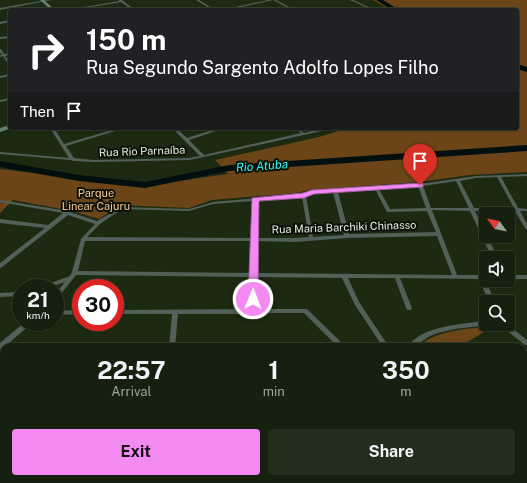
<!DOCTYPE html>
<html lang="en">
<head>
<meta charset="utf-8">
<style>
  :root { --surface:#16200e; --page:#232d1c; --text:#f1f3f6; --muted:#9ea39e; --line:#353e2e; --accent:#f38af1 }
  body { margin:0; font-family:"Public Sans",sans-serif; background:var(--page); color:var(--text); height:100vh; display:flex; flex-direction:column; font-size:15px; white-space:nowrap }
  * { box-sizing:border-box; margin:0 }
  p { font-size:13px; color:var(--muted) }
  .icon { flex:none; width:22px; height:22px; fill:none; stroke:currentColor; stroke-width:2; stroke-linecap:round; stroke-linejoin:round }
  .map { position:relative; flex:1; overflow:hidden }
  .sheet { position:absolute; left:0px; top:343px; width:527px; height:140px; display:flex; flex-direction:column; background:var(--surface); border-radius:12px 12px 0 0; box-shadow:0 1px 3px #0004,0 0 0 1px var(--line) }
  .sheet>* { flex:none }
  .guide { position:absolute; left:8px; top:8px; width:511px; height:122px; border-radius:4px; box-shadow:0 1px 3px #0004,0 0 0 1px var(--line); background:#202124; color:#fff; overflow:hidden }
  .needle { width:26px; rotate:303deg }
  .buttons { position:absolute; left:479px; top:207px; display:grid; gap:8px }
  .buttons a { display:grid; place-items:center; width:36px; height:36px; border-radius:4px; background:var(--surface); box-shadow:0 1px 3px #0004,0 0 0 1px var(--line); font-size:20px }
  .speed { position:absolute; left:12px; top:279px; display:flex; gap:8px; font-size:20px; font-weight:700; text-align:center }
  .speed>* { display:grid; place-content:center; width:52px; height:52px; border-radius:50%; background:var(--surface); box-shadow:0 1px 3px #0004,0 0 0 1px var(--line); line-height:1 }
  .speed small { font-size:10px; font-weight:400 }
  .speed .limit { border:6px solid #d22; background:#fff; color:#111 }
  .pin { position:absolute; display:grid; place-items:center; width:34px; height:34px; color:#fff; margin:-41px -17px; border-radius:50% 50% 50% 0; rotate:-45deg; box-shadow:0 0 4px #0007 }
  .pin .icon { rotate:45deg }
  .me { position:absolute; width:44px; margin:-22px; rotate:1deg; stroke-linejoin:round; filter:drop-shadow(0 0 3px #0008) }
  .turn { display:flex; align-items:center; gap:14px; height:84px; padding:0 12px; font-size:18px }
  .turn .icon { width:52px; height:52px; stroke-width:2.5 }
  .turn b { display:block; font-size:28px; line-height:34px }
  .then { display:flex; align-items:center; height:38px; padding:0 12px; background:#0003; gap:8px; font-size:15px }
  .eta { display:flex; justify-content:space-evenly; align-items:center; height:68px; text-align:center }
  .eta b { font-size:24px; font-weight:700; line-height:28px }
  .primary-button { display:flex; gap:8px; margin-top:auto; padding:8px 12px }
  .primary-button a { flex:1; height:46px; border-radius:4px; background:var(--accent); color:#111; font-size:16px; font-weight:700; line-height:46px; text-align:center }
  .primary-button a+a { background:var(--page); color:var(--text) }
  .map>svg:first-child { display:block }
  .green { fill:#6b4518 }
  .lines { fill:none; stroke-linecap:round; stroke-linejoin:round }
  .river { fill:#020f10; fill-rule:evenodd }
  .street { fill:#516059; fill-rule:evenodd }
  .secondary { fill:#698075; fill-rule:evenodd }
  .route { fill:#f38af1; stroke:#9e5a9d }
  .labels { text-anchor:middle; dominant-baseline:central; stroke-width:4; stroke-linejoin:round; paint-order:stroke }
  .street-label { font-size:11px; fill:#e4eddd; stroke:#0b1107 }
  .park-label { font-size:11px; fill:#f8c795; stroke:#0b1107 }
  .water-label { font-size:12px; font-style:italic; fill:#32f6fc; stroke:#0b1107 }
</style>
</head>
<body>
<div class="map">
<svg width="527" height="483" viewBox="0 0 527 483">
  <rect width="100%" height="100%" fill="#1d2a12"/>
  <g class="green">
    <path d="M373,0H527V172L470,175L419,182L309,190L296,193L212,200L189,208L120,205L99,219L72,211L13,200L0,213V169L143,186L228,174L215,160L319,137L348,128H517V10H391Z"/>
    <path d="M494,326L459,347H417C439,329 467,329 494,326Z"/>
    <path d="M416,479H469L474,483H419Z"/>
  </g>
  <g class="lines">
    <g class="river">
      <path d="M376,0H383L399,10H392Z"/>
      <path d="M517,64L527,67V72L517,69Z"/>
      <path d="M527,145V151L229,171L145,188L79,181L0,167V161L79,175L145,182L229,165Z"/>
    </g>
    <g class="street">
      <path d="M46,0H51L0,10V8Z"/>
      <path d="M119,0H122L135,10H132L121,2L73,10H68L119,1Z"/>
      <path d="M196,0H199L215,10H212Z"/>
      <path d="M268,0H276L295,10H292L273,0L227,10H222Z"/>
      <path d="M350,0H353L375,10H372Z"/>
      <path d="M10,20V22L0,24V22Z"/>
      <path d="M10,36V38L0,39V37Z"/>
      <path d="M0,49H1L4,54L10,53V55L5,56L10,63V66H9L3,56L0,57V55H2L0,52Z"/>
      <path d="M10,74V76L0,78V76Z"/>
      <path d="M10,98V100L0,102V100Z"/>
      <path d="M50,128H54L64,144L119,128H125L66,146L74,158L94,160L190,158L200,156L172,128H176L187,138L219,128H225L189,140L204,155L301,133L294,128H298L304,133L325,128H332L331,129L190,160L94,162L75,161H73L71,160L0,154V152L69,158Z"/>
      <path d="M527,174V176L501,177L518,208L527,209V211H520L527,224V230L525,228L515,211H475L486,234V236H487L498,258H492L470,211L432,210L457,275H486V279H485L495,302H489L479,279L400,278L412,308L411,310H407L406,308L395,278H348L359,302L389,347H383L355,305L342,278L256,277V309H307L344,345L345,347H338L304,313H255L253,314H178L175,347H169L172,314H115V310L250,309L251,277L76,275L57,299L55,300V294L65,282L48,288H39L40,287L70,276L72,272L81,239L95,224L68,215L2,267L0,268V263L45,228L0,223V219L48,225L63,213L0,202V200L68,211L70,212L97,221L121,207L189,209L213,202L303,194L313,191L374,187L376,186H378L420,184L476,176ZM497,177L514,208H474L460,181L476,178ZM456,181L469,208H431L423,186ZM418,186L426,208L390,209L379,189ZM375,189L387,212L427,211L436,232L349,234L338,192ZM333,192L344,235L313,237L306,196L314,193ZM302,197L309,237L295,238H257V200ZM253,201L252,238L87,237L100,224L122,209L189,211L213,204ZM437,236L452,275L256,273L257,241L295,242L347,238ZM85,241H252L251,273L78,271Z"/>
      <rect x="508" y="275" width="19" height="4"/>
      <path d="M21,292V296L0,297V293Z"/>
      <path d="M81,310V314L55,315V311Z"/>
      <path d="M486,321V324H488V325L455,329L438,333L430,336L421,342L414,347H407C423,325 462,324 486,321Z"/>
      <path d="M25,322H32L31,324L2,349L0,350V343Z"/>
      <path d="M500,324H507L527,340V345H525L501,326Z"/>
      <path d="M523,433L527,434V441L523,440Z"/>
      <path d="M4,447V456L0,459V450Z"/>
      <path d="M107,479H116L114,483H105Z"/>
      <path d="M215,479C221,479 226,477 229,483C223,483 218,483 215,479Z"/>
      <path d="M275,479H283L281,483H273Z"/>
      <path d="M404,479H413L416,483H407Z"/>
    </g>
    <g class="secondary">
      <path d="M40,0H44L55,10H51Z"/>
      <path d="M10,125V128H12L0,132V128Z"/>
    </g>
  </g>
  <path class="route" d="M420,183H423V187L314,194L304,198L259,201L258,299L253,303L250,302L248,299L252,198L303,193L312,190Z"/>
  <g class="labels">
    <g class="street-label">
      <text transform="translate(142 151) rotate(-2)">Rua Rio Parnaíba</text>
      <text transform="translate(344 227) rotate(-2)">Rua Maria Barchiki Chinasso</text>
    </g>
    <g class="park-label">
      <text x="96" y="193">Parque<tspan x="96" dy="13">Linear Cajuru</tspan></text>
    </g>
    <g class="water-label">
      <text transform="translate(262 166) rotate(-4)">Rio Atuba</text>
    </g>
  </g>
</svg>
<div class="buttons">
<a><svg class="needle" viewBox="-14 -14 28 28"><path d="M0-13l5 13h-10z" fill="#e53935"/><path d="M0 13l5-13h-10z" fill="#9ea39e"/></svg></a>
<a><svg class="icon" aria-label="sound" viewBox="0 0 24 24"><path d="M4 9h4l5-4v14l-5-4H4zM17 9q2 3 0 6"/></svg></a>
<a><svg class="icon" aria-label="search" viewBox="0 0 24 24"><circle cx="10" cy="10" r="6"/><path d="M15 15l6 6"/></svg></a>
</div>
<div class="speed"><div>21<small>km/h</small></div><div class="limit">30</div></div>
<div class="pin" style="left:420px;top:185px;background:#d93025"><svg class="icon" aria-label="arrive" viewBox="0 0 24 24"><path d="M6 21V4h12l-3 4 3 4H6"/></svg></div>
<svg class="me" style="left:253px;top:299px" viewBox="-20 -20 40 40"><circle r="17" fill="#f38af1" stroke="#fff" stroke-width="3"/><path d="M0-11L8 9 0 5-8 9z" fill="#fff"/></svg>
<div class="guide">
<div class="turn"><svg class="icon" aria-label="right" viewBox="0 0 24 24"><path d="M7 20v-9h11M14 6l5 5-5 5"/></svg><div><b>150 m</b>Rua Segundo Sargento Adolfo Lopes Filho</div></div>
<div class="then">Then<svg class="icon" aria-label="arrive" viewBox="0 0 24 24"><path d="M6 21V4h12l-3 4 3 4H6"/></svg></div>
</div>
<section class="sheet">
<div class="eta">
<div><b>22:57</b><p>Arrival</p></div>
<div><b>1</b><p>min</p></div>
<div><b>350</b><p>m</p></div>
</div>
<div class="primary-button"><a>Exit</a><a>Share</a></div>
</section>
</div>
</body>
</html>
